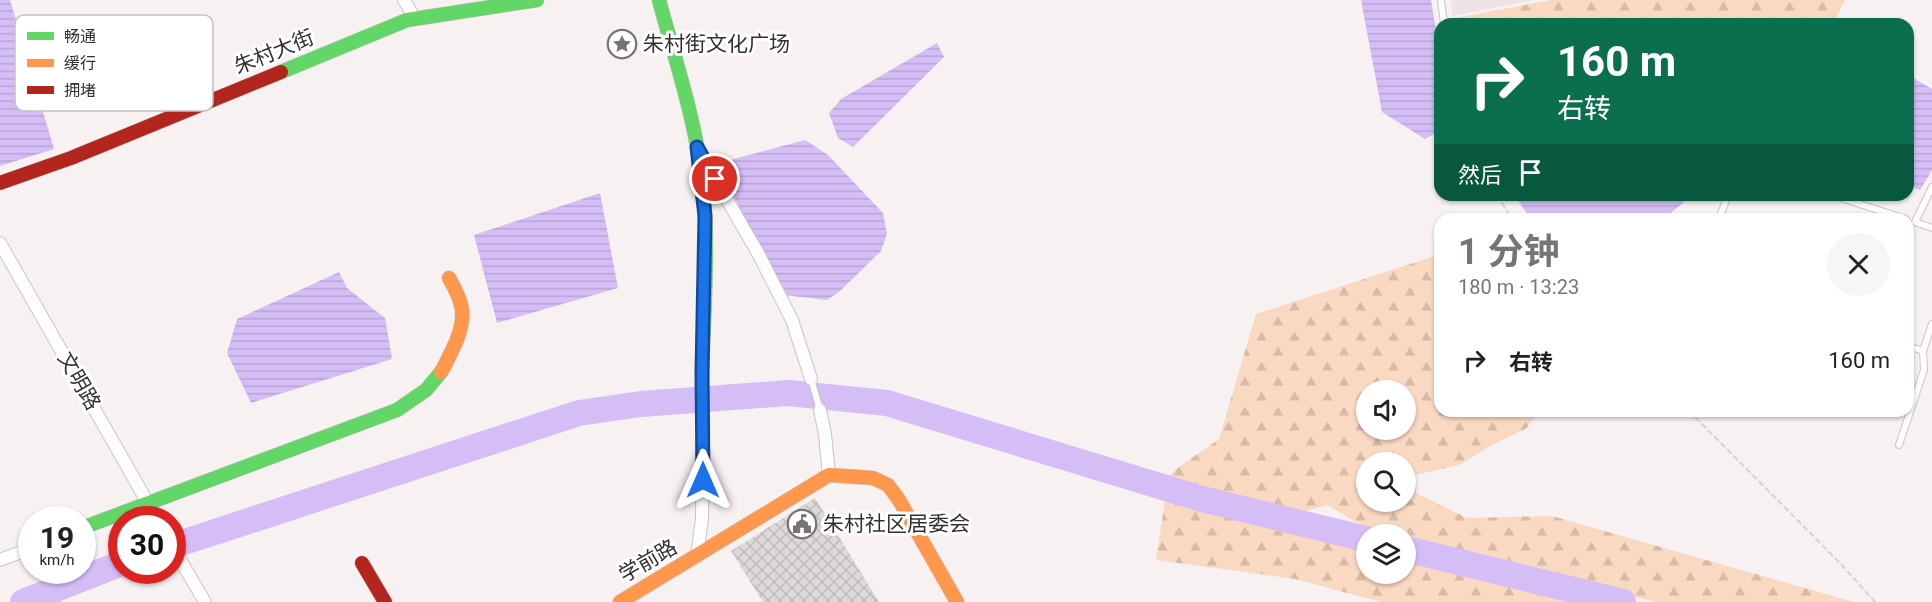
<!DOCTYPE html>
<html lang="zh">
<head>
<meta charset="utf-8">
<style>
  :root { --surface:#fff; --page:#f6f6f6; --text:#222; --muted:#767676; --accent:#787475 }
  body { margin:0; font-family:Roboto,"Noto Sans SC",sans-serif; background:var(--page); color:var(--text); height:100vh; display:flex; flex-direction:column; font-size:22px; white-space:nowrap }
  * { box-sizing:border-box; margin:0 }
  p { font-size:20px; color:var(--muted) }
  .icon { flex:none; width:33px; height:33px; fill:none; stroke:currentColor; stroke-width:2; stroke-linecap:round; stroke-linejoin:round }
  .map { position:relative; flex:1; overflow:hidden }
  .details { position:absolute; left:1434px; top:213px; width:480px; height:204px; display:flex; flex-direction:column; background:var(--surface); border-radius:18px; box-shadow:0 2px 4px #0004 }
  .details>* { flex:none }
  .banner { position:absolute; left:1434px; top:18px; width:480px; height:183px; border-radius:18px; box-shadow:0 2px 4px #0004; background:#0b6e4f; color:#fff; overflow:hidden }
  .tools { position:absolute; left:1356px; top:380px; display:grid; gap:12px }
  .tools a { display:grid; place-items:center; width:60px; height:60px; border-radius:50%; background:var(--surface); box-shadow:0 2px 4px #0004; font-size:30px }
  .speed { position:absolute; left:18px; top:506px; display:flex; gap:12px; font-size:30px; font-weight:700; text-align:center }
  .speed>* { display:grid; place-content:center; width:78px; height:78px; border-radius:50%; background:var(--surface); box-shadow:0 2px 4px #0004; line-height:1 }
  .speed small { font-size:15px; font-weight:400 }
  .speed .limit { border:9px solid #d22; background:#fff; color:#111 }
  .pin { position:absolute; display:grid; place-items:center; width:51px; height:51px; color:#fff; margin:-26px; border:3px solid #fff; border-radius:50%; box-shadow:0 2px 6px #0007 }
  .me { position:absolute; width:66px; margin:-33px; rotate:0deg; stroke-linejoin:round; filter:drop-shadow(0 0 4px #0008) }
  .turn { display:flex; align-items:center; gap:21px; height:126px; padding:0 24px; font-size:27px }
  .turn .icon { width:78px; height:78px; stroke-width:2.5 }
  .turn b { display:block; font-size:42px; line-height:51px }
  .then { display:flex; align-items:center; height:57px; padding:0 24px; background:#0003; gap:12px; font-size:22px }
  .round { display:grid; place-items:center; flex:none; width:63px; height:63px; border-radius:32px; background:var(--page) }
  .overview { display:flex; align-items:center; justify-content:space-between; height:102px; padding:0 24px }
  h1 { font-size:36px; font-weight:700; line-height:45px; color:var(--accent) }
  ul { padding:0; list-style:none }
  li { display:flex; align-items:center; gap:18px; height:90px; padding:0 24px }
  li div { flex:1 }
  li b { display:block; font-size:22px }
  li em { font-style:normal }
  .map>svg:first-child { display:block }
  .built { fill:#eee2e5 }
  .forest { fill:url(#forest-firs); fill-rule:evenodd }
  .water { fill:url(#water-rules) }
  .lines { fill:none; stroke-linecap:round; stroke-linejoin:round }
  .river { stroke:#d5bef6; stroke-width:26 }
  .building { fill:url(#building-cross-hatch) }
  .lane-casing { stroke:#cac5c6; stroke-width:8 }
  .street-casing { stroke:#cac5c6; stroke-width:14 }
  .fast-casing { stroke:#cac5c6; stroke-width:15 }
  .slow-casing { stroke:#cac5c6; stroke-width:15 }
  .jam-casing { stroke:#cac5c6; stroke-width:15 }
  .path { stroke:#d5d2d2; stroke-width:2; stroke-dasharray:6 3; stroke-linecap:butt }
  .lane { stroke:#fefdfd; stroke-width:6 }
  .street { stroke:#fefdfd; stroke-width:12 }
  .fast { stroke:#63d668; stroke-width:14 }
  .slow { stroke:#ff974d; stroke-width:14 }
  .jam { stroke:#b3261e; stroke-width:14 }
  .route-casing { stroke:#114b97; stroke-width:15 }
  .route { stroke:#1a73e8; stroke-width:10 }
  .labels { text-anchor:middle; dominant-baseline:central; stroke-width:6; stroke-linejoin:round; paint-order:stroke }
  .poi-label { font-size:21px; fill:#343031; stroke:#fff; text-anchor:start }
  .street-label { font-size:21px; fill:#343031; stroke:#fff }
  .key { fill:#fff; stroke:#c2c1c1; stroke-width:1.5 }
  .key-label { font-size:16px; fill:#343031 }
</style>
</head>
<body>
<div class="map">
<svg width="1932" height="602" viewBox="0 0 1932 602">
  <defs>
    <pattern id="forest-firs" width="22" height="20" patternUnits="userSpaceOnUse" patternTransform="scale(1.5)"><rect width="22" height="20" fill="#fad9c2"/><path d="M5 1l3.5 6h-7zM16 11l3.5 6h-7z" fill="#d7bba7"/></pattern>
    <pattern id="water-rules" width="6" height="5" patternUnits="userSpaceOnUse" patternTransform="scale(1.5)"><rect width="6" height="5" fill="#d5bef6"/><path d="M0 2.5h6" fill="none" stroke="#b7a4d3"/></pattern>
    <pattern id="building-cross-hatch" width="8" height="8" patternUnits="userSpaceOnUse" patternTransform="scale(1.5)"><rect width="8" height="8" fill="#ddd9d8"/><path d="M0 0l8 8M0 8l8-8" fill="none" stroke="#bebbba"/></pattern>
  </defs>
  <rect width="100%" height="100%" fill="#f7f1f2"/>
  <path class="built" d="M1451,0H1533L1453,16Z"/>
  <g class="forest">
    <path d="M1551,0H1845L1833,24H1455V18Z"/>
    <path d="M1440,252V411H1538L1527,428L1492,445L1459,465L1415,475L1416,493L1467,518L1552,516L1854,602H1656L1406,540V534H1383L1352,520L1328,505L1294,514L1164,482L1176,469L1219,439L1256,314L1438,255ZM1366,390H1406V429H1366ZM1366,462H1406V501H1366Z"/>
    <path d="M1166,494L1366,544V573H1406V554L1598,602H1381L1295,579L1156,560Z"/>
  </g>
  <g class="water">
    <path d="M0,0H10L54,149L0,166Z"/>
    <path d="M1361,0H1431L1440,56V131L1425,139L1382,112Z"/>
    <path d="M937,43L944,57L853,147L838,138L829,113L841,99Z"/>
    <path d="M1908,75L1932,89V170L1920,190L1908,186Z"/>
    <path d="M805,140L828,155L883,213L887,234L881,251L839,292L827,300L784,295L728,185L723,162Z"/>
    <path d="M600,193L618,288L497,323L474,235Z"/>
    <path d="M1514,195H1687L1683,203L1663,219H1531Z"/>
    <path d="M339,272L347,288L385,318L392,359L251,403L227,353L237,319Z"/>
  </g>
  <g class="lines">
    <g class="river">
      <path d="M172,546L579,413L641,404L788,393L887,403L1202,499L1366,539"/>
      <path d="M1406,549L1623,602"/>
      <path d="M23,602L122,563"/>
    </g>
  </g>
  <path class="building" d="M815,498L879,602H763L731,551Z"/>
  <g class="lines">
    <g class="lane-casing">
      <g id="lane">
        <path d="M1441,0L1444,24"/>
        <path d="M1932,187L1915,222L1932,228"/>
        <path d="M1832,195L1906,219"/>
        <path d="M1719,219L1728,195"/>
        <path d="M1908,346L1923,351"/>
        <path d="M702,374L703,422"/>
        <path d="M811,379L820,410"/>
        <path d="M1899,445L1924,370L1923,351L1932,324"/>
      </g>
    </g>
    <g class="street-casing">
      <g id="street">
        <path d="M404,0L415,19"/>
        <path d="M703,158L759,255L792,320L811,379"/>
        <path d="M0,243L157,519"/>
        <path d="M820,410L825,434L829,475"/>
        <path d="M172,546L205,602"/>
        <path d="M697,557L702,518L703,422"/>
        <path d="M0,560L32,548"/>
      </g>
    </g>
    <g class="fast-casing">
      <g id="fast">
        <path d="M659,0C674,56 693,112 701,170C710,237 704,305 702,372"/>
        <path d="M281,72L407,20L537,0"/>
        <path d="M82,528L397,410L426,390L441,372"/>
      </g>
    </g>
    <g class="slow-casing">
      <g id="slow">
        <path d="M441,372C447,362 451,352 456,342C467,315 463,302 449,278"/>
        <path d="M620,602L829,475L873,478L888,485L899,500L957,602"/>
      </g>
    </g>
    <g class="jam-casing">
      <g id="jam">
        <path d="M0,183L71,158L281,72"/>
        <path d="M362,563L385,602"/>
      </g>
    </g>
    <g class="path">
      <path d="M1497,195L1512,219"/>
      <path d="M1689,411L1840,563L1875,602"/>
    </g>
    <use href="#lane" class="lane"/>
    <use href="#street" class="street"/>
    <use href="#fast" class="fast"/>
    <use href="#slow" class="slow"/>
    <use href="#jam" class="jam"/>
  </g>
  <g class="lines">
    <g class="route-casing">
      <path id="route" d="M703,480L702,372L705,216L697,147L715,179"/>
    </g>
    <use href="#route" class="route"/>
  </g>
  <defs>
    <g id="sight-ring" transform="scale(1.5)"><circle r="9.5" fill="#fff" stroke="#787475" stroke-width="1.5"/><path d="M0-6L1.8-2.2L6-1.7L2.9 1.2L3.7 5.4L0 3.3L-3.7 5.4L-2.9 1.2L-6-1.7L-1.8-2.2Z" fill="#787475"/></g>
    <g id="civic-ring" transform="scale(1.5)"><circle r="9.5" fill="#fff" stroke="#787475" stroke-width="1.5"/><path d="M-.6-6.5H3V-4.5H.6V-3L4-1V1h2V6H-6V1h2V-1L-.6-3ZM-1.2 2.5V6h2.4V2.5Z" fill="#787475"/></g>
  </defs>
  <g fill-rule="evenodd">
    <use href="#sight-ring" x="622" y="44"/>
    <use href="#civic-ring" x="802" y="524"/>
  </g>
  <g class="labels">
    <g class="poi-label">
      <text x="643" y="44">朱村街文化广场</text>
      <text x="823" y="524">朱村社区居委会</text>
    </g>
    <g class="street-label">
      <text transform="translate(274 52) rotate(-22)">朱村大街</text>
      <text transform="translate(79 381) rotate(60)">文明路</text>
      <text transform="translate(648 561) rotate(-30)">学前路</text>
    </g>
  </g>
  <rect x="15" y="15" width="198" height="96" rx="9" class="key"/>
  <rect x="27" y="32" width="27" height="8" fill="#63d668"/>
  <rect x="27" y="59" width="27" height="8" fill="#ff974d"/>
  <rect x="27" y="86" width="27" height="8" fill="#b3261e"/>
  <g class="key-label">
    <text x="64" y="42">畅通</text>
    <text x="64" y="69">缓行</text>
    <text x="64" y="96">拥堵</text>
  </g>
</svg>
<div class="tools">
<a><svg class="icon" aria-label="sound" viewBox="0 0 24 24"><path d="M4 9h4l5-4v14l-5-4H4zM17 9q2 3 0 6"/></svg></a>
<a><svg class="icon" aria-label="search" viewBox="0 0 24 24"><circle cx="10" cy="10" r="6"/><path d="M15 15l6 6"/></svg></a>
<a><svg class="icon" aria-label="layers" viewBox="0 0 24 24"><path d="M12 4l9 5-9 5-9-5zM3 14l9 5 9-5"/></svg></a>
</div>
<div class="speed"><div>19<small>km/h</small></div><div class="limit">30</div></div>
<div class="pin" style="left:715px;top:179px;background:#d93025"><svg class="icon" aria-label="arrive" viewBox="0 0 24 24"><path d="M6 21V4h12l-3 4 3 4H6"/></svg></div>
<svg class="me" style="left:703px;top:480px" viewBox="-20 -20 40 40"><path d="M0-17L14 15 0 8-14 15z" fill="#1a73e8" stroke="#fff" stroke-width="4"/></svg>
<div class="banner">
<div class="turn"><svg class="icon" aria-label="right" viewBox="0 0 24 24"><path d="M7 20v-9h11M14 6l5 5-5 5"/></svg><div><b>160 m</b>右转</div></div>
<div class="then">然后<svg class="icon" aria-label="arrive" viewBox="0 0 24 24"><path d="M6 21V4h12l-3 4 3 4H6"/></svg></div>
</div>
<section class="details">
<div class="overview"><div><h1>1 分钟</h1><p>180 m · 13:23</p></div><a class="round"><svg class="icon" aria-label="close" viewBox="0 0 24 24"><path d="M6 6l12 12M18 6L6 18"/></svg></a></div>
<ul>
<li><svg class="icon" aria-label="right" viewBox="0 0 24 24"><path d="M7 20v-9h11M14 6l5 5-5 5"/></svg><div><b>右转</b></div><em>160 m</em></li>
</ul>
</section>
</div>
</body>
</html>
